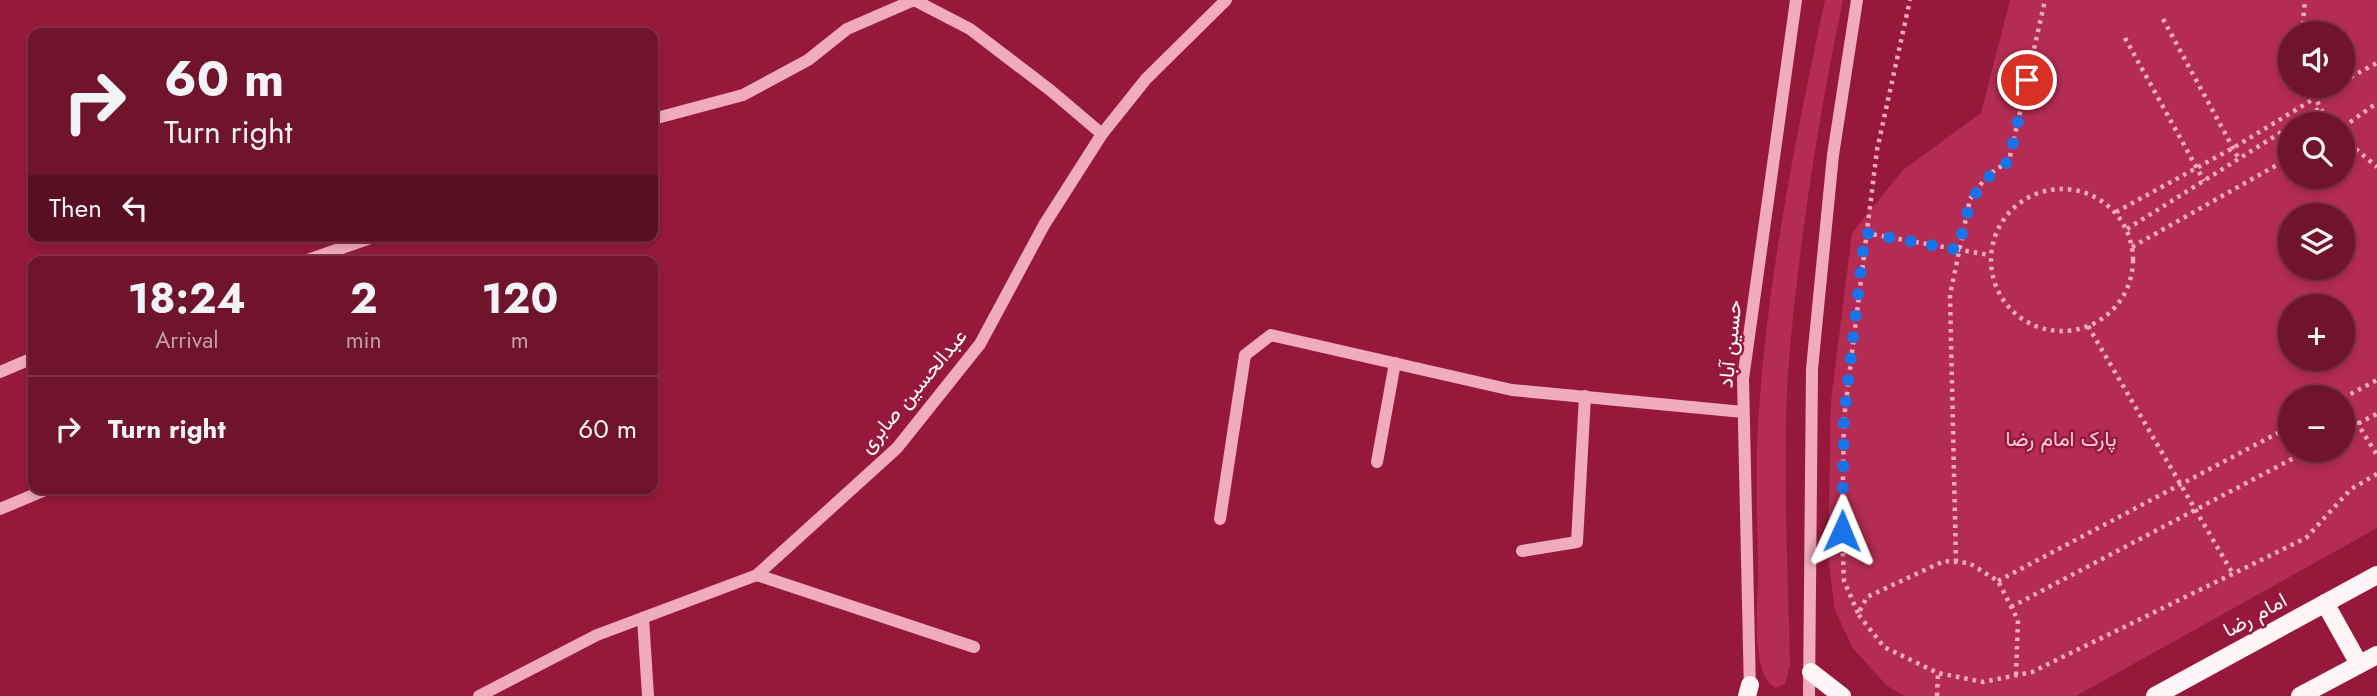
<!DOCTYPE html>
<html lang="en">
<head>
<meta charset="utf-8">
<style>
  :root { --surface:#70132c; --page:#782038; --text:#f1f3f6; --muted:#c09ea9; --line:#823248 }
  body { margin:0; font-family:Jost,Vazirmatn,sans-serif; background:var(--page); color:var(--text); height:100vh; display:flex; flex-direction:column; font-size:26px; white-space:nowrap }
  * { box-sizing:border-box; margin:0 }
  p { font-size:23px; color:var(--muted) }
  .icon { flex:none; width:38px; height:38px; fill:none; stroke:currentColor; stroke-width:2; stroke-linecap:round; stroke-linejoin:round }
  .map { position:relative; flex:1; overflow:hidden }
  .drawer { position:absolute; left:28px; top:256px; width:630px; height:238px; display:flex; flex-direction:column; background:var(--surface); border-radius:14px; box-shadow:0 4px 10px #0003,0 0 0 2px var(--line) }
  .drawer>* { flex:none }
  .guide { position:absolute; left:28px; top:28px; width:630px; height:214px; border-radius:14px; box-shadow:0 4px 10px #0003,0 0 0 2px var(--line); background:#70132c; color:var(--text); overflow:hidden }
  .buttons { position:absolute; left:2278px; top:21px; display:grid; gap:14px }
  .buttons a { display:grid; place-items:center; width:77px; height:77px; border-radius:50%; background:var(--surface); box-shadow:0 4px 10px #0003,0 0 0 2px var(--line); font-size:35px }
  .pin { position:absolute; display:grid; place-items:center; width:60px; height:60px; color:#fff; margin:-30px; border:4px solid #fff; border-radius:50%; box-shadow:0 2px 7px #0007 }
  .me { position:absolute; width:77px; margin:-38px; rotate:1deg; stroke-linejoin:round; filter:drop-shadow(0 0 5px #0008) }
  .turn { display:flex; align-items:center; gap:24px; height:147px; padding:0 21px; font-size:32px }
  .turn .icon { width:91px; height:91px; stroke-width:2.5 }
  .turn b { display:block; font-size:49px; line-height:60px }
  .then { display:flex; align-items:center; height:66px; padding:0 21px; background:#0003; gap:14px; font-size:26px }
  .eta { display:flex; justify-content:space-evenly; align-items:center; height:119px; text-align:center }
  .eta b { font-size:42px; font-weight:700; line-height:49px }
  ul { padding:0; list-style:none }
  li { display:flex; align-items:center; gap:21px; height:105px; padding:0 21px; border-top:2px solid var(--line) }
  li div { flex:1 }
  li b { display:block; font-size:26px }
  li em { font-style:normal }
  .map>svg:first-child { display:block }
  .green { fill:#b42c53; fill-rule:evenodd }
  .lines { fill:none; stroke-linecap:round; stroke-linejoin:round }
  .path { stroke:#f0abbf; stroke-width:4.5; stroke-dasharray:3.5 5; stroke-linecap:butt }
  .minor { stroke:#f0abbf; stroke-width:12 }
  .major { stroke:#fff5f7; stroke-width:18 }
  .route { stroke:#1a73e8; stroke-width:12; stroke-dasharray:0 21.6 }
  .labels { text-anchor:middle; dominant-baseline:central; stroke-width:5; stroke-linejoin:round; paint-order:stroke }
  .street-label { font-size:21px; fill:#fff; stroke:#96193b }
  .park-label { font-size:21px; fill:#fbd2de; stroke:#96193b }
</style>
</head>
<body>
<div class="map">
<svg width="2377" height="696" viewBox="0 0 2377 696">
  <rect width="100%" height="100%" fill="#96193b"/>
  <g class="green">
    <path d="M1825,0H1843C1819,114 1801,231 1790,347C1781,452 1788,560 1790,666L1785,684L1776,688C1750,676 1758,604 1758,578C1758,527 1755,475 1758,424C1767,281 1795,140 1825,0Z"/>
    <path d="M2010,0H2377V528L2076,696H1905L1887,686L1852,647L1835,610L1828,557L1831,401L1852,233L1903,170L1981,113ZM2291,33H2343V86H2291ZM2291,124H2343V177H2291ZM2291,215H2343V268H2291ZM2291,306H2343V359H2291ZM2291,397H2343V450H2291Z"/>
  </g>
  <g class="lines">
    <g class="path">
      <path d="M2163,19L2239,159"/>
      <path d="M2302,33L2305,0"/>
      <path d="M2125,38L2204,181"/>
      <path d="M2343,81L2377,63"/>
      <path d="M2311,86L2320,108L2331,124"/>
      <path d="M2294,124L2320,108"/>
      <path d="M2343,127L2377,103"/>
      <path d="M2343,138L2377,167"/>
      <circle cx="2062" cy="260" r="71"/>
      <path d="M2116,212L2233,148L2335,86"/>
      <path d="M2127,229L2291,126"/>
      <path d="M1865,233L1989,255"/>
      <path d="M2132,247L2291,157"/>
      <path d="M2088,326L2233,574"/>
      <path d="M2343,398L2377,380"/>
      <path d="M2343,400L2377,455"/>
      <path d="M2343,431L2377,414"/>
      <path d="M1956,562L1950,295L1970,199L1987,176L2009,161L2045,0"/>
      <path d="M1998,581L2291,426"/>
      <path d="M2011,607L2309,450"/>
      <path d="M1858,613L1844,581L1842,531L1844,418L1877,150L1910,0"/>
      <path d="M2016,675L2018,620L1998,581L1969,563L1944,561L1867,597L1858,614L1884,647L1938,673L1983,682L2032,672L2306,538L2351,489L2377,474"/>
      <path d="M1937,696L1938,673"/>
    </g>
    <g class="minor">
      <path d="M914,0L970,29L1050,90L1102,134"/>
      <path d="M653,119L743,95L808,60L847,29L914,0"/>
      <path d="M305,261L376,236"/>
      <path d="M0,372L33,358"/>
      <path d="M1377,462L1395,363"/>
      <path d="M0,509L50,488"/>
      <path d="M1220,519L1245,355L1271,335L1512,390L1743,412"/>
      <path d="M1522,551L1577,542L1585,396"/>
      <path d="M757,575L974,647"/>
      <path d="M643,618L648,696"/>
      <path d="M1750,692L1743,379L1796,0"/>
      <path d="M479,696L597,635L757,575L897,448L980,344L1044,225L1102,134L1146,79L1226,0"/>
      <path d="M1809,696L1812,369L1833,155L1857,0"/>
    </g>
    <g class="major">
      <path d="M2325,603L2359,664"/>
      <path d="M1811,672L1842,696"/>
      <path d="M1747,696L1750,685"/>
      <path d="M2155,696L2377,575"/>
      <path d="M2300,696L2377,655"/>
    </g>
  </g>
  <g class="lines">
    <path class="route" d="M1842,531L1844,418L1865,233L1958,250C1969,206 1969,188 2009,161L2027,80"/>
  </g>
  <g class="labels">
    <g class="street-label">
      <text transform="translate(1730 344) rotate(-84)">حسین آباد</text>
      <text transform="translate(913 391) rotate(-50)">عبدالحسین صابری</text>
      <text transform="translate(2255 615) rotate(-29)">امام رضا</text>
    </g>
    <g class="park-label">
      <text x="2061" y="439">پارک امام رضا</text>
    </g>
  </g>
</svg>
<div class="buttons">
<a><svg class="icon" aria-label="sound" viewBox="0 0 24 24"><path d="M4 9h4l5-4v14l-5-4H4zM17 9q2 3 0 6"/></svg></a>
<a><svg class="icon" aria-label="search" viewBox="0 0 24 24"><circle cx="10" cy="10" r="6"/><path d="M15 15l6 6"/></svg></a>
<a><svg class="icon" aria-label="layers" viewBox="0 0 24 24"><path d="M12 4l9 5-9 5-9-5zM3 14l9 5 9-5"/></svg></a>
<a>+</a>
<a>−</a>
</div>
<div class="pin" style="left:2027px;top:80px;background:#d93025"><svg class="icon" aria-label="arrive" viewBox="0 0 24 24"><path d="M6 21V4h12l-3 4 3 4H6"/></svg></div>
<svg class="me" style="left:1842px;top:531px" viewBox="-20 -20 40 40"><path d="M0-17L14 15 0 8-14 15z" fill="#1a73e8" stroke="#fff" stroke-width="4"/></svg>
<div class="guide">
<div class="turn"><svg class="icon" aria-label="right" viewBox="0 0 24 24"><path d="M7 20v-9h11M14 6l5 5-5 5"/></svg><div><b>60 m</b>Turn right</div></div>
<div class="then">Then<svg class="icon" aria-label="left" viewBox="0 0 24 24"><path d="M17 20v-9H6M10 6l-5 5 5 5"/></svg></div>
</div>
<section class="drawer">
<div class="eta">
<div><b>18:24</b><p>Arrival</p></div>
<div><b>2</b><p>min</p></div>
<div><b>120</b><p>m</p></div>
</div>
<ul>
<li><svg class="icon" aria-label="right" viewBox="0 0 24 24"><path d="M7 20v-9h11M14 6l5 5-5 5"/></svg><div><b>Turn right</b></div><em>60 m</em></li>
</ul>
</section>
</div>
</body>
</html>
